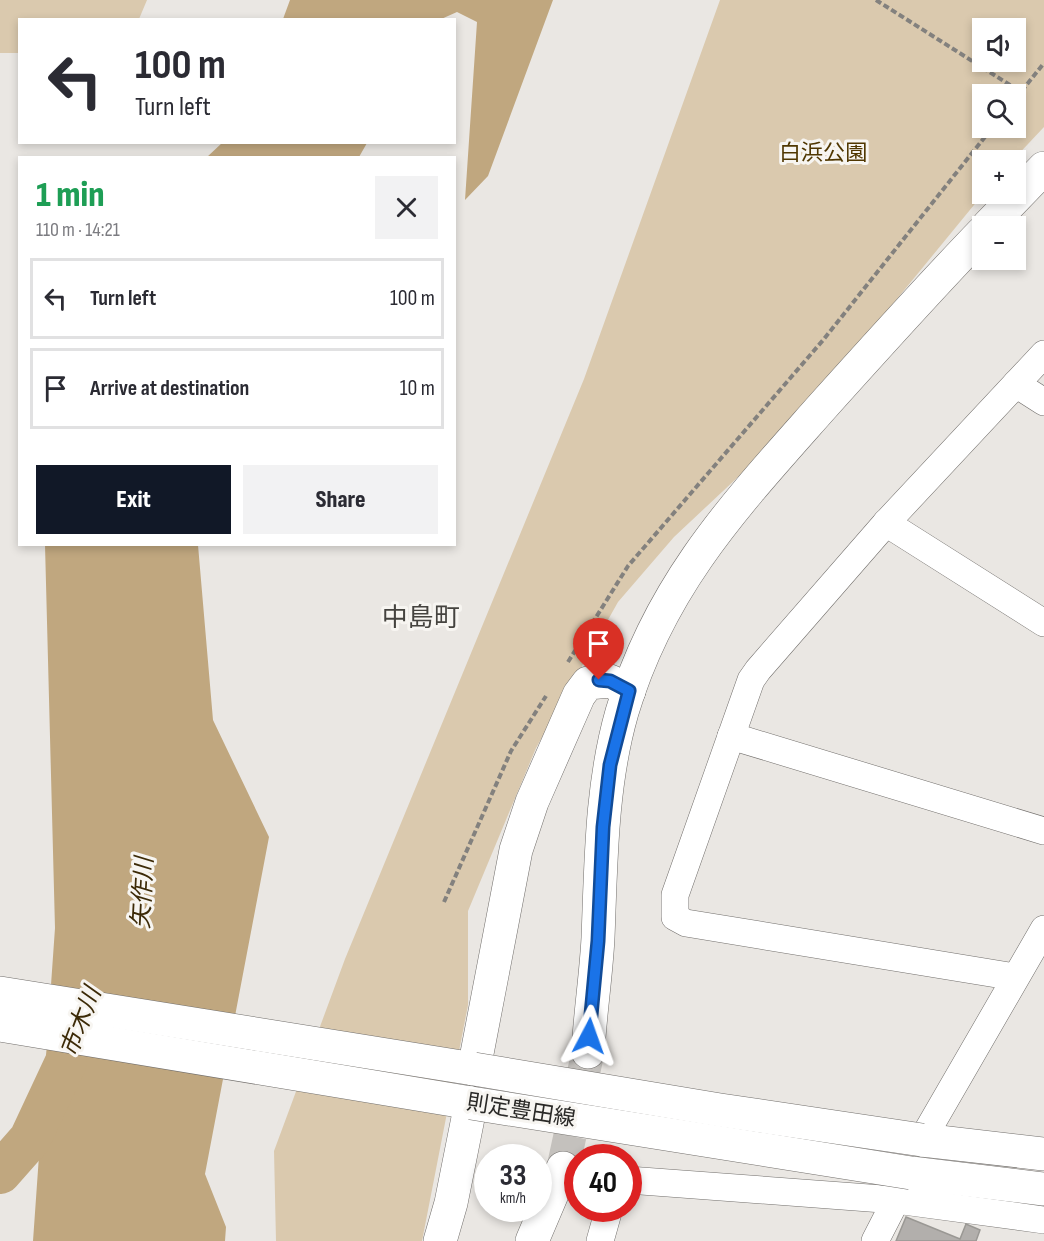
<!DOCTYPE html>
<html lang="en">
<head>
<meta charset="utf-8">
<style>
  :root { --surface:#fff; --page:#f2f2f3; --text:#2b2b33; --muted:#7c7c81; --line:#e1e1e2; --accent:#111827 }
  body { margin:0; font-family:"Sofia Sans Condensed","Noto Sans JP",sans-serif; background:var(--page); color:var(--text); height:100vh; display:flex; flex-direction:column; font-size:22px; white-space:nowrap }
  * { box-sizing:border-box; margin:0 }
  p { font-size:20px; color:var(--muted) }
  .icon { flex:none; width:33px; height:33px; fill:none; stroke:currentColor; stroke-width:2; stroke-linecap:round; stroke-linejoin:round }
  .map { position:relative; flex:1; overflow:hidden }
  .details { position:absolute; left:18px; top:156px; width:438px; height:390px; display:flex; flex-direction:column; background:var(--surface); border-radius:0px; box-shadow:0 3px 9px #0003 }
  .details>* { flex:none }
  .hud { position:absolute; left:18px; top:18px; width:438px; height:126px; border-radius:0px; box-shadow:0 3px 9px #0003; background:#fff; color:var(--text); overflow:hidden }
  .buttons { position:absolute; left:972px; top:18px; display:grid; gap:12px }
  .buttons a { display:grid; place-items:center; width:54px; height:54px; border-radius:0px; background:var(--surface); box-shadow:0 3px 9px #0003; font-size:30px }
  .speed { position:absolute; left:474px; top:1144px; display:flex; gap:12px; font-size:30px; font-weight:700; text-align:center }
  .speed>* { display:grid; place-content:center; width:78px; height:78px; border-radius:50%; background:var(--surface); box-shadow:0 3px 9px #0003; line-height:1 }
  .speed small { font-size:15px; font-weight:400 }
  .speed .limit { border:9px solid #d22; background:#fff; color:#111 }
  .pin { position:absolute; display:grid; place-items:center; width:51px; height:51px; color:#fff; margin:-62px -26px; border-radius:50% 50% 50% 0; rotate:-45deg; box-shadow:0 0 6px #0007 }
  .pin .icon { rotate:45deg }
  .me { position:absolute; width:66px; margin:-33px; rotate:4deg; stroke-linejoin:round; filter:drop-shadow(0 0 4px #0008) }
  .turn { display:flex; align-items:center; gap:21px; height:126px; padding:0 18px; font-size:27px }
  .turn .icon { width:78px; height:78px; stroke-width:2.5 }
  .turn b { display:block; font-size:42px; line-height:51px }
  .round { display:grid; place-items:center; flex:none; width:63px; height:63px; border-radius:0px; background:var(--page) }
  .headline { display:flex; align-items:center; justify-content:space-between; height:102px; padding:0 18px }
  h1 { font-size:36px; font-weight:800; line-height:45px; color:#1e9e55 }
  .button { display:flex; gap:12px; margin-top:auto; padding:12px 18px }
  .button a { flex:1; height:69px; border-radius:0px; background:var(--accent); color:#fff; font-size:24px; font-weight:800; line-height:69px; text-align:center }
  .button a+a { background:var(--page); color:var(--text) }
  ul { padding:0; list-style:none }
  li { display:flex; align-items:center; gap:18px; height:81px; margin:0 12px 9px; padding:0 6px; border:3px solid var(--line); border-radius:0px }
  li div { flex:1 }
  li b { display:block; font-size:22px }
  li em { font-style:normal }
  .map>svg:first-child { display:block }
  .green { fill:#dac9ae; fill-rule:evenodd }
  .water { fill:#c0a77f }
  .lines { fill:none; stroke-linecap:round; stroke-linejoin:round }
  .river { stroke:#c0a77f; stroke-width:42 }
  .building { fill:#b2afac; stroke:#9a9894; stroke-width:1.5 }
  .tertiary-tunnel { stroke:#c4c1bd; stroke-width:33; stroke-dasharray:33 16; stroke-linecap:butt }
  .minor-casing { stroke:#726f6c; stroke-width:28 }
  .tertiary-casing { stroke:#726f6c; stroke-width:34 }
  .secondary-casing { stroke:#726f6c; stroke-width:34 }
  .path { stroke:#83817e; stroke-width:4; stroke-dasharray:6 3; stroke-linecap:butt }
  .minor { stroke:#fff; stroke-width:27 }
  .tertiary { stroke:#fff; stroke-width:33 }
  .secondary { stroke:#fff; stroke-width:33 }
  .secondary-bridge-casing { stroke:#726f6c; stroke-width:34; stroke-linecap:butt }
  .secondary-bridge { stroke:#fff; stroke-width:33 }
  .route-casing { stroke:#114b97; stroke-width:15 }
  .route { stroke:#1a73e8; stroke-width:10 }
  .labels { text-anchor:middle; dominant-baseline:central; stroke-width:6; stroke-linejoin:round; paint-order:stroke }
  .park-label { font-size:22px; fill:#503701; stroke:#f7f5f1 }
  .street-label { font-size:22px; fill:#2a2927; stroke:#f7f5f1 }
  .water-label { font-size:24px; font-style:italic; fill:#3c2a07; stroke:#f7f5f1 }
  .quarter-label { font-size:26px; fill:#45433f; stroke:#f7f5f1 }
</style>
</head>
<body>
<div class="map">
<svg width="1044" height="1241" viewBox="0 0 1044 1241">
  <rect width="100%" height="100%" fill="#eae7e3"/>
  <g class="green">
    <path d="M0,0H147L139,19L20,20L19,53H0Z"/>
    <path d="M720,0H1044V127L1013,160H982L983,194L819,394L754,462L674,537L618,602L536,748L468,911V1005L422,1241H276L274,1151L345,959L584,379ZM982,28H1016V62H982ZM982,94H1016V128H982Z"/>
  </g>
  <g class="water">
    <path d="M290,0H553L488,176L465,200L477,22L457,12L439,20L283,19Z"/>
    <path d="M222,143V142L367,143L359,157H207Z"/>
    <path d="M45,545H198L213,720L269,837L205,1174L226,1227L225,1241H33L55,928Z"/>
  </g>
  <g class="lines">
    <path class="river" d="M0,1173L30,1139L66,1062"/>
  </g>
  <path class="building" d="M906,1217L960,1239L966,1224L980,1230L976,1241H896Z"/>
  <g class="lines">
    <path class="tertiary-tunnel" d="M563,1168L588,1052"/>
    <g class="minor-casing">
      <g id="minor">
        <path d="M1016,384L1044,402"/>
        <path d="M886,523L1044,623"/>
        <path d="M731,736L1044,831"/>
        <path d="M1015,977L686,923L675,917V895L751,680L758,670L886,523L1044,354"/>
        <path d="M922,1140L1044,929"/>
        <path d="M628,1180L896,1200L1044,1220"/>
        <path d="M600,1241L609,1209"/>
        <path d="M875,1241L896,1200"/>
      </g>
    </g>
    <g class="tertiary-casing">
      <g id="tertiary">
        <path d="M988,226L1044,168"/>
        <path d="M588,1052C590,1014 596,976 598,938C601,862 601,785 622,712C660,584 736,504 821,408C874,349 927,290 982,233"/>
        <path d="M474,1069L516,850L532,802L579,695L588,683L610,681L629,691"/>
        <path d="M440,1241L451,1203L471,1103"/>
        <path d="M532,1241L563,1168"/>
      </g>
    </g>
    <g class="secondary-casing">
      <g id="secondary">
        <path d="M0,993L474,1069"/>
        <path d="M0,1025L471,1103"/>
        <path d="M922,1140L1044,1154"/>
        <path d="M911,1173L1044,1189"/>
      </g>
    </g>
    <g class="path">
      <path d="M876,0L1021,92"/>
      <path d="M1016,98L1044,63"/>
      <path d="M568,662L628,566L824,339L992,128"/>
      <path d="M444,902L511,751L546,696"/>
    </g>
    <use href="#minor" class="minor"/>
    <use href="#tertiary" class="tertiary"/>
    <use href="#secondary" class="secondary"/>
    <g class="secondary-bridge-casing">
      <g id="secondary-bridge">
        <path d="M474,1069L720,1110L922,1140"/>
        <path d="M471,1103L911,1173"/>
      </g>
    </g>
    <use href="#secondary-bridge" class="secondary-bridge"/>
  </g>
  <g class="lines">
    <g class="route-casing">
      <path id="route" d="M589,1036L598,941L603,827L610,765L629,691L610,681L599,680"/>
    </g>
    <use href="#route" class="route"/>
  </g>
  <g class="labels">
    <g class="park-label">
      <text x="823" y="153">白浜公園</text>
    </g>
    <g class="street-label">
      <text transform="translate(521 1111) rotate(9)">則定豊田線</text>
    </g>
    <g class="water-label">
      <text transform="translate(143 893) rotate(-87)">矢作川</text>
      <text transform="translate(81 1022) rotate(-69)">市木川</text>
    </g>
    <g class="quarter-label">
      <text x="421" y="618">中島町</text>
    </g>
  </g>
</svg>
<div class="buttons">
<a><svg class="icon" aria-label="sound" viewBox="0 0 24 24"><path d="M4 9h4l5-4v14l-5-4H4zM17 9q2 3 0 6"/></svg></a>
<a><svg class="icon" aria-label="search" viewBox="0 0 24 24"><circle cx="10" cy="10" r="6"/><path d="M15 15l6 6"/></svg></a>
<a>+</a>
<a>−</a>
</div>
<div class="speed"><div>33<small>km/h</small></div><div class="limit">40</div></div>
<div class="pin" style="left:599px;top:680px;background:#d93025"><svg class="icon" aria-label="arrive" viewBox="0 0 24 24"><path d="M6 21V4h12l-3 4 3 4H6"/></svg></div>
<svg class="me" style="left:589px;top:1036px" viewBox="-20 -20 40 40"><path d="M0-17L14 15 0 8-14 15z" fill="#1a73e8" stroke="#fff" stroke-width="4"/></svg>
<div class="hud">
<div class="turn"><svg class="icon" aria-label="left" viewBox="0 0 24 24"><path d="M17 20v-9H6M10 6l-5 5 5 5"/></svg><div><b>100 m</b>Turn left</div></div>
</div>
<section class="details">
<div class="headline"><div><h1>1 min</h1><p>110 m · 14:21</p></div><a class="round"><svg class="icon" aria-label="close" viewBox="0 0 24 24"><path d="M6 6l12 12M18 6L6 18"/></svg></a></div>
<ul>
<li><svg class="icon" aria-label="left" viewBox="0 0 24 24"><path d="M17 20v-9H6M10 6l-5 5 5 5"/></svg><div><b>Turn left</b></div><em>100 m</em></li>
<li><svg class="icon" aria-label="arrive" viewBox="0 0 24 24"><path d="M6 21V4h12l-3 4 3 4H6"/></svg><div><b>Arrive at destination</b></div><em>10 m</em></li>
</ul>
<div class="button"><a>Exit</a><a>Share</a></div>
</section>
</div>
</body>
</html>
